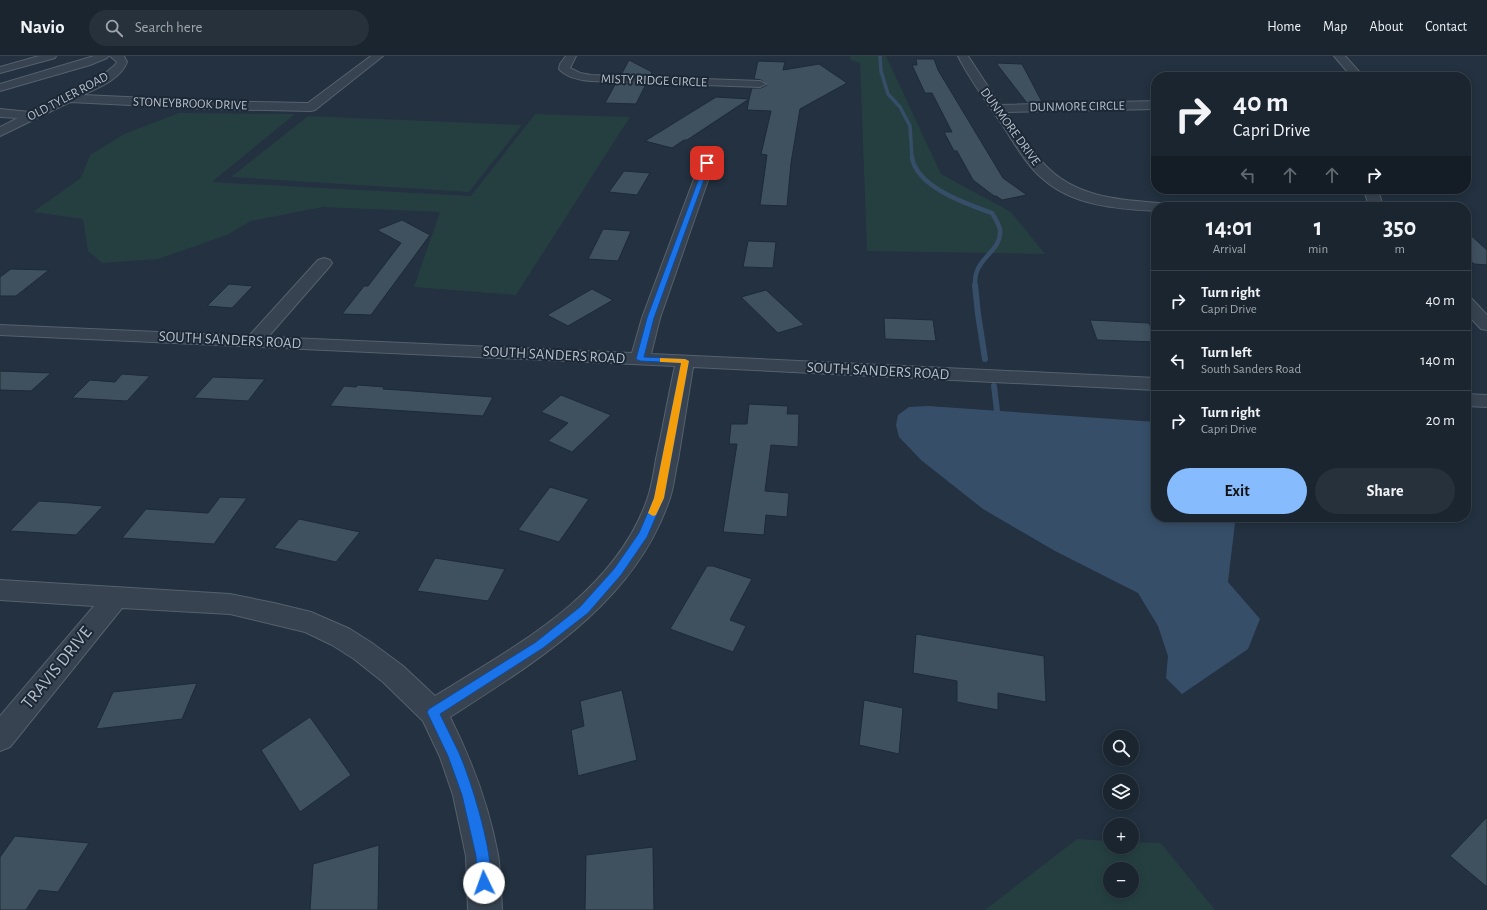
<!DOCTYPE html>
<html lang="en">
<head>
<meta charset="utf-8">
<style>
  :root { --surface:#1a2530; --page:#27313c; --text:#f1f3f6; --muted:#9fa5ab; --line:#38424c; --accent:#86bbfd }
  body { margin:0; font-family:"Alegreya Sans",sans-serif; background:var(--page); color:var(--text); height:100vh; display:flex; flex-direction:column; font-size:15px; white-space:nowrap }
  * { box-sizing:border-box; margin:0 }
  p { font-size:13px; color:var(--muted) }
  .icon { flex:none; width:22px; height:22px; fill:none; stroke:currentColor; stroke-width:2; stroke-linecap:round; stroke-linejoin:round }
  .map { position:relative; flex:1; overflow:hidden }
  .drawer { position:absolute; left:1151px; top:146px; width:320px; height:320px; display:flex; flex-direction:column; background:var(--surface); border-radius:16px; box-shadow:0 2px 10px #0003,0 0 0 1px var(--line) }
  .drawer>* { flex:none }
  .banner { position:absolute; left:1151px; top:16px; width:320px; height:122px; border-radius:16px; box-shadow:0 2px 10px #0003,0 0 0 1px var(--line); background:#1a2530; color:var(--text); overflow:hidden }
  .fabs { position:absolute; left:1103px; top:674px; display:grid; gap:8px }
  .fabs a { display:grid; place-items:center; width:36px; height:36px; border-radius:50%; background:var(--surface); box-shadow:0 2px 10px #0003,0 0 0 1px var(--line); font-size:20px }
  .pin { position:absolute; display:grid; place-items:center; width:34px; height:34px; color:#fff; margin:-17px; border-radius:8px; box-shadow:0 2px 6px #0006 }
  .me { position:absolute; width:44px; margin:-22px; rotate:357deg; stroke-linejoin:round; filter:drop-shadow(0 0 3px #0008) }
  .turn { display:flex; align-items:center; gap:14px; height:84px; padding:0 16px; font-size:18px }
  .turn .icon { width:52px; height:52px; stroke-width:2.5 }
  .turn b { display:block; font-size:28px; line-height:34px }
  .lanes { display:flex; align-items:center; height:38px; padding:0 16px; background:#0003; justify-content:center; gap:20px; direction:ltr }
  .lanes .off { opacity:.35 }
  .eta { display:flex; justify-content:space-evenly; align-items:center; height:68px; text-align:center }
  .eta b { font-size:24px; font-weight:700; line-height:28px }
  .cta { display:flex; gap:8px; margin-top:auto; padding:8px 16px }
  .cta a { flex:1; height:46px; border-radius:24px; background:var(--accent); color:#111; font-size:16px; font-weight:700; line-height:46px; text-align:center }
  .cta a+a { background:var(--page); color:var(--text) }
  ul { padding:0; list-style:none }
  li { display:flex; align-items:center; gap:12px; height:60px; padding:0 16px; border-top:1px solid var(--line) }
  li div { flex:1 }
  li b { display:block; font-size:15px }
  li em { font-style:normal }
  header { display:flex; align-items:center; gap:24px; box-sizing:border-box; height:56px; padding:0 20px; background:var(--surface); border-bottom:1px solid var(--line) }
  header strong { font-size:19px }
  nav { display:flex; gap:22px; margin-inline-start:auto; font-size:14px }
  .search { width:280px; height:36px; background:var(--page); display:flex; align-items:center; gap:10px; box-sizing:border-box; padding:0 14px; border-radius:22px; color:var(--muted); font-size:15px }
  .map>svg:first-child { display:block }
  .green { fill:#253f41; fill-rule:evenodd }
  .water { fill:#364e68 }
  .lines { fill:none; stroke-linecap:round; stroke-linejoin:round }
  .stream-far2 { stroke:#364e68; stroke-width:3.5 }
  .stream-far1 { stroke:#364e68; stroke-width:4.5 }
  .stream { stroke:#364e68; stroke-width:6 }
  .building { fill:#3f505f; stroke:#1e2a37 }
  .minor-casing { stroke:#55616d; stroke-width:2 }
  .minor { fill:#374350; fill-rule:evenodd }
  .route { fill:#1a73e8; stroke:#114b97 }
  .slow { fill:#f59e0b }
  .labels { text-anchor:middle; dominant-baseline:central; stroke-width:4; stroke-linejoin:round; paint-order:stroke }
  .far-street-label { font-size:13px; fill:#b4beca; stroke:#1c2835 }
  .street-label { font-size:15px; fill:#b4beca; stroke:#1c2835 }
  .near-street-label { font-size:18px; fill:#b4beca; stroke:#1c2835 }
</style>
</head>
<body>
<header>
<strong>Navio</strong>
<div class="search"><svg class="icon" aria-label="search" viewBox="0 0 24 24"><circle cx="10" cy="10" r="6"/><path d="M15 15l6 6"/></svg>Search here</div>
<nav><a>Home</a><a>Map</a><a>About</a><a>Contact</a></nav>
</header>
<div class="map">
<svg width="1487" height="854" viewBox="0 0 1487 854">
  <rect width="100%" height="100%" fill="#233140"/>
  <g class="green">
    <path d="M850,0H886L941,118L1011,156L1045,198L867,195L860,7L851,4Z"/>
    <path d="M179,57L295,58L212,126L471,140L535,58L630,61L516,239L414,231L440,156L323,151L251,165L227,179L158,203L102,207L88,195L83,163L33,156L81,122L90,99L124,78Z"/>
    <path d="M308,60L522,69L469,136L231,121Z"/>
    <path d="M1077,783L1110,785V791H1132V786L1161,787L1215,854H985ZM1110,813H1132V835H1110Z"/>
  </g>
  <path class="water" d="M928,350L1156,366V461H1237L1235,467L1228,526L1260,563L1248,593L1182,638L1166,622L1168,600L1158,570L1138,537L1055,495L983,453L921,404L899,381L896,369L898,359L909,351Z"/>
  <g class="lines">
    <path class="stream-far2" d="M880,0L881,15L888,38L900,51L910,70L912,102"/>
    <path class="stream-far1" d="M912,101C916,131 967,148 992,157C995,162 999,168 1000,174C1002,192 982,200 977,215C975,220 975,225 975,230"/>
    <g class="stream">
      <path d="M975,229L978,258L985,303"/>
      <path d="M994,330L997,355"/>
    </g>
  </g>
  <g class="building">
    <path d="M916,3H934L938,14L1003,122L1027,139L1002,144L996,140H994L973,124L957,95H954L944,76H952L932,37H925L912,9H917Z"/>
    <path d="M629,4L652,16L650,20L621,19Z"/>
    <path d="M758,5L785,6L783,14L819,8L847,27L800,53L791,107L787,150L760,149L767,99L761,98L771,55L747,54L749,43L687,84H684L672,92L645,85L716,41L749,43L752,32H761L767,29L761,24L754,23Z"/>
    <path d="M996,7L1022,8L1042,46L1027,47Z"/>
    <path d="M616,27L646,28L636,48L605,47Z"/>
    <path d="M624,115L650,117L637,139L609,136Z"/>
    <path d="M402,164L430,179L371,259L342,258L364,230H368L401,187L377,174Z"/>
    <path d="M603,173L631,175L618,205L588,203Z"/>
    <path d="M1466,175L1487,194V209L1474,208L1466,201Z"/>
    <path d="M748,185L776,186L773,212L743,211Z"/>
    <path d="M11,213L49,214L16,240H0V221Z"/>
    <path d="M229,228L253,230L232,252L207,250Z"/>
    <path d="M592,233L613,244L568,270L547,259Z"/>
    <path d="M766,234L804,269L778,277L741,241Z"/>
    <path d="M884,262L933,264L936,285L885,283Z"/>
    <path d="M1090,264L1149,267L1156,283V286L1097,284Z"/>
    <path d="M0,315L51,317L31,335L0,334Z"/>
    <path d="M122,318L150,320L127,345L72,342L90,324L115,326Z"/>
    <path d="M213,321L265,323L248,345L194,342Z"/>
    <path d="M358,329L384,331L383,333L399,334L493,341L483,360L330,350L344,330L356,331Z"/>
    <path d="M561,339L611,359L572,396L548,385L568,367L541,356Z"/>
    <path d="M749,348L788,350L787,358H799L798,391L771,389L765,435L789,437L787,461L766,459L764,479L723,476L737,388H729L731,368H747Z"/>
    <path d="M550,431L589,443L559,486L518,474Z"/>
    <path d="M220,441L247,442L214,488L122,482L146,453L208,457Z"/>
    <path d="M39,445L71,447L103,450L76,479L10,475Z"/>
    <path d="M299,463L360,476L336,506L274,492Z"/>
    <path d="M435,502L505,513L488,545L417,535Z"/>
    <path d="M707,510H713L752,523L730,564L746,570L733,596L670,573Z"/>
    <path d="M916,578L1044,600L1046,646L998,637V654L957,646V625L913,617Z"/>
    <path d="M197,627L182,663L96,673L113,636Z"/>
    <path d="M622,634L637,704L578,720L571,674L584,670L580,645Z"/>
    <path d="M864,644L903,652L899,698L859,689Z"/>
    <path d="M310,661L351,719L300,756L261,694Z"/>
    <path d="M1487,761V831L1450,800Z"/>
    <path d="M15,780L89,787L58,836L39,834L26,854H0V801Z"/>
    <path d="M379,789L378,854H310L313,808Z"/>
    <path d="M653,791L654,854H585L586,799Z"/>
  </g>
  <g class="lines">
    <g class="minor-casing">
      <g id="minor">
        <path d="M39,0H56L55,2L0,17V11Z"/>
        <path d="M94,0H108L107,2L90,9L0,35V28Z"/>
        <path d="M110,0H124L127,6C121,23 98,32 83,39L211,45L308,47L371,0H383L315,54L311,55L211,53L70,46L0,80V71L18,62L0,61V53L30,56L98,23L115,9L117,6Z"/>
        <path d="M566,0H576L570,12L580,17L591,19L760,25L766,28L760,31L591,25C580,24 567,22 559,13L560,8Z"/>
        <path d="M958,0H968L1000,49L1156,45V53L1006,56C1018,74 1029,93 1044,108C1074,141 1118,144 1160,147L1165,148L1167,151H1156V155C1118,153 1073,150 1043,123C1025,108 1014,86 1001,67C986,45 970,24 958,0Z"/>
        <path d="M1334,0H1345L1364,21H1352Z"/>
        <path d="M707,103L712,104L714,107L660,262L651,298L1156,322V334L693,311C688,342 683,373 678,404C675,416 674,430 670,442C635,547 538,604 450,661C472,705 489,750 498,799C501,817 501,836 502,854H468L466,800L453,739L440,701L423,665L383,626L354,603L332,589L305,576L230,558L122,552L10,691L0,695V660L94,550L0,544V524L230,538L274,547L311,556L350,573L372,587L403,610L435,640C516,590 616,537 648,441C652,429 654,415 656,403C663,372 668,341 675,310L0,279V269L249,280L318,204L324,202L330,204L332,207L330,210L268,281L632,297L642,262L700,107L702,104Z"/>
        <path d="M1366,133H1380L1379,137L1383,151H1369L1365,137Z"/>
        <path d="M1466,242L1472,243L1487,259V274L1481,273L1466,257Z"/>
        <path d="M1466,338L1487,339V351L1466,350Z"/>
      </g>
    </g>
    <use href="#minor" class="minor"/>
  </g>
  <path class="route" d="M705,106L710,107L654,262L644,301L685,303L689,305L664,442L647,481L621,519L588,557L543,592L440,658C446,671 453,684 459,697C470,721 498,809 489,832L484,834L479,832L477,827L476,800L462,739L448,700L427,656L429,653L536,586L580,551L614,513L639,477L654,442L681,307L640,305L636,303L647,262Z"/>
  <path class="slow" d="M660,302L685,303L689,305L664,442L656,459L653,460L648,457L654,442L681,307L662,306H660Z"/>
  <g class="labels">
    <g class="far-street-label">
      <text transform="translate(654 25) rotate(2)">MISTY RIDGE CIRCLE</text>
      <text transform="translate(68 41) rotate(-28)">OLD TYLER ROAD</text>
      <text transform="translate(190 48) rotate(2)">STONEYBROOK DRIVE</text>
      <text transform="translate(1077 51) rotate(-1)">DUNMORE CIRCLE</text>
      <text transform="translate(1010 71) rotate(54)">DUNMORE DRIVE</text>
    </g>
    <g class="street-label">
      <text transform="translate(230 284) rotate(3)">SOUTH SANDERS ROAD</text>
      <text transform="translate(554 299) rotate(3)">SOUTH SANDERS ROAD</text>
      <text transform="translate(878 315) rotate(3)">SOUTH SANDERS ROAD</text>
    </g>
    <g class="near-street-label">
      <text transform="translate(57 612) rotate(-51)">TRAVIS DRIVE</text>
    </g>
  </g>
</svg>
<div class="fabs">
<a><svg class="icon" aria-label="search" viewBox="0 0 24 24"><circle cx="10" cy="10" r="6"/><path d="M15 15l6 6"/></svg></a>
<a><svg class="icon" aria-label="layers" viewBox="0 0 24 24"><path d="M12 4l9 5-9 5-9-5zM3 14l9 5 9-5"/></svg></a>
<a>+</a>
<a>−</a>
</div>
<div class="pin" style="left:707px;top:107px;background:#d93025"><svg class="icon" aria-label="arrive" viewBox="0 0 24 24"><path d="M6 21V4h12l-3 4 3 4H6"/></svg></div>
<svg class="me" style="left:484px;top:827px" viewBox="-20 -20 40 40"><circle r="19" fill="#fff"/><path d="M0-13L10 11 0 6-10 11z" fill="#1a73e8"/></svg>
<div class="banner">
<div class="turn"><svg class="icon" aria-label="right" viewBox="0 0 24 24"><path d="M7 20v-9h11M14 6l5 5-5 5"/></svg><div><b>40 m</b>Capri Drive</div></div>
<div class="lanes"><svg class="icon off" aria-label="left" viewBox="0 0 24 24"><path d="M17 20v-9H6M10 6l-5 5 5 5"/></svg><svg class="icon off" aria-label="ahead" viewBox="0 0 24 24"><path d="M12 20V5M6 11l6-6 6 6"/></svg><svg class="icon off" aria-label="ahead" viewBox="0 0 24 24"><path d="M12 20V5M6 11l6-6 6 6"/></svg><svg class="icon" aria-label="right" viewBox="0 0 24 24"><path d="M7 20v-9h11M14 6l5 5-5 5"/></svg></div>
</div>
<section class="drawer">
<div class="eta">
<div><b>14:01</b><p>Arrival</p></div>
<div><b>1</b><p>min</p></div>
<div><b>350</b><p>m</p></div>
</div>
<ul>
<li><svg class="icon" aria-label="right" viewBox="0 0 24 24"><path d="M7 20v-9h11M14 6l5 5-5 5"/></svg><div><b>Turn right</b><p>Capri Drive</p></div><em>40 m</em></li>
<li><svg class="icon" aria-label="left" viewBox="0 0 24 24"><path d="M17 20v-9H6M10 6l-5 5 5 5"/></svg><div><b>Turn left</b><p>South Sanders Road</p></div><em>140 m</em></li>
<li><svg class="icon" aria-label="right" viewBox="0 0 24 24"><path d="M7 20v-9h11M14 6l5 5-5 5"/></svg><div><b>Turn right</b><p>Capri Drive</p></div><em>20 m</em></li>
</ul>
<div class="cta"><a>Exit</a><a>Share</a></div>
</section>
</div>
</body>
</html>
